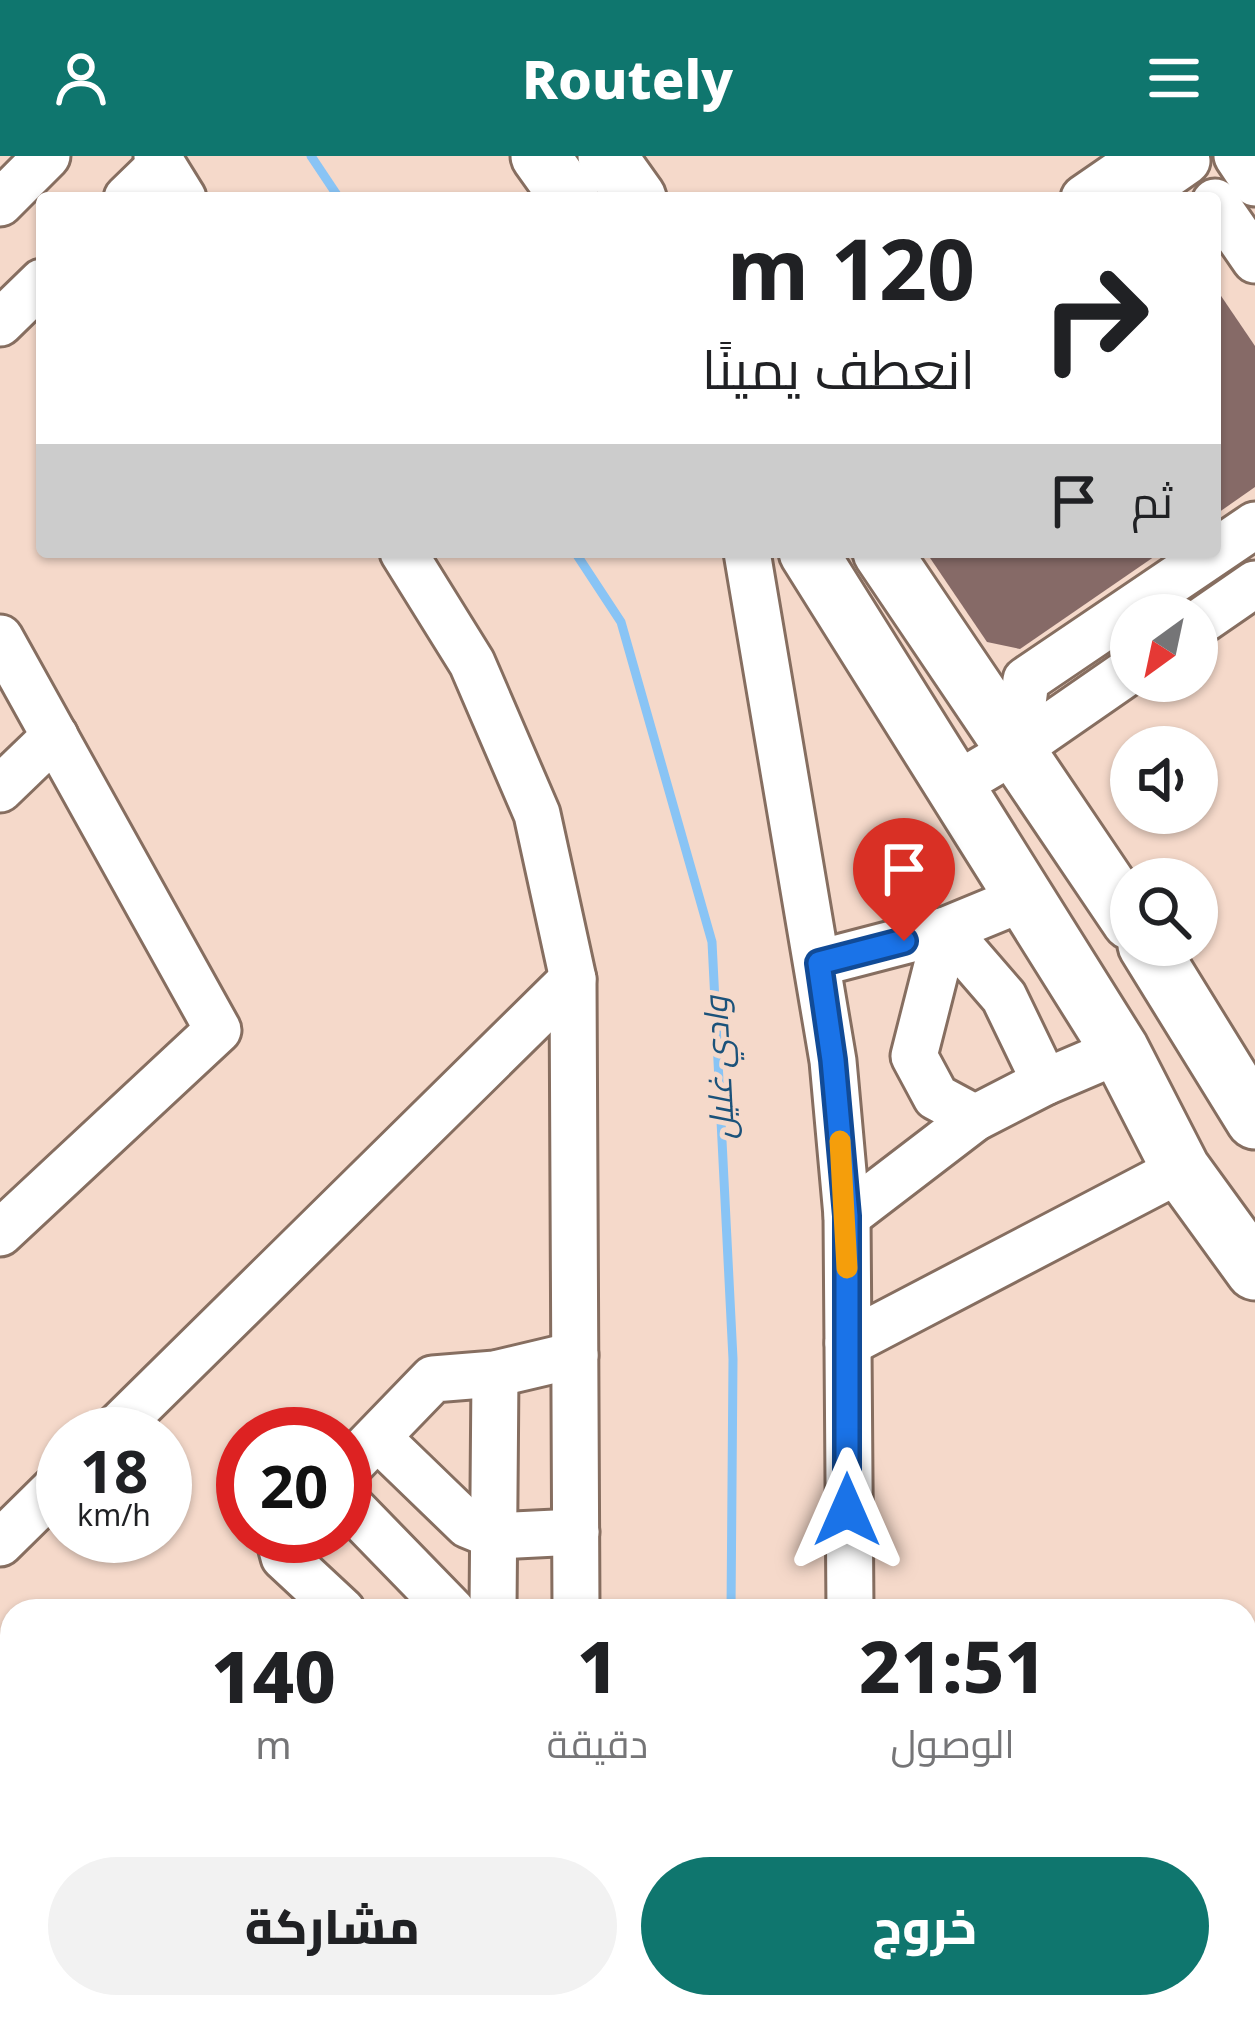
<!DOCTYPE html>
<html lang="ar">
<head>
<meta charset="utf-8">
<style>
  :root { --surface:#fff; --page:#f2f2f2; --text:#202124; --muted:#757577; --accent:#0f766e }
  body { margin:0; font-family:"Noto Sans",Cairo,sans-serif; background:var(--page); color:var(--text); direction:rtl; height:100vh; display:flex; flex-direction:column; font-size:45px; white-space:nowrap }
  * { box-sizing:border-box; margin:0 }
  p { font-size:39px; color:var(--muted) }
  .icon { flex:none; width:66px; height:66px; fill:none; stroke:currentColor; stroke-width:2; stroke-linecap:round; stroke-linejoin:round }
  .map { position:relative; flex:1; overflow:hidden; direction:ltr }
  .sheet { position:absolute; left:0px; top:1443px; width:1257px; height:420px; display:flex; flex-direction:column; background:var(--surface); border-radius:36px 36px 0 0; box-shadow:0 3px 9px #0004; direction:rtl }
  .sheet>* { flex:none }
  .hud { position:absolute; left:36px; top:36px; width:1185px; height:366px; border-radius:12px; box-shadow:0 3px 9px #0004; direction:rtl; background:#fff; color:var(--text); overflow:hidden }
  .needle { width:78px; rotate:213deg }
  .buttons { position:absolute; left:1110px; top:438px; display:grid; gap:24px }
  .buttons a { display:grid; place-items:center; width:108px; height:108px; border-radius:50%; background:var(--surface); box-shadow:0 3px 9px #0004; font-size:60px }
  .speed { position:absolute; left:36px; top:1251px; display:flex; gap:24px; font-size:60px; font-weight:700; text-align:center }
  .speed>* { display:grid; place-content:center; width:156px; height:156px; border-radius:50%; background:var(--surface); box-shadow:0 3px 9px #0004; line-height:1 }
  .speed small { font-size:30px; font-weight:400 }
  .speed .limit { border:18px solid #d22; background:#fff; color:#111 }
  .pin { position:absolute; display:grid; place-items:center; width:102px; height:102px; color:#fff; margin:-123px -51px; border-radius:50% 50% 50% 0; rotate:-45deg; box-shadow:0 0 12px #0007 }
  .pin .icon { rotate:45deg }
  .me { position:absolute; width:132px; margin:-66px; rotate:0deg; stroke-linejoin:round; filter:drop-shadow(0 0 9px #0008) }
  .turn { display:flex; align-items:center; gap:42px; height:252px; padding:0 48px; font-size:54px }
  .turn .icon { width:156px; height:156px; stroke-width:2.5 }
  .turn b { display:block; font-size:84px; line-height:102px }
  .then { display:flex; align-items:center; height:114px; padding:0 48px; background:#0003; gap:24px; font-size:45px }
  .eta { display:flex; justify-content:space-evenly; align-items:center; height:204px; text-align:center }
  .eta b { font-size:72px; font-weight:800; line-height:84px }
  .action { display:flex; gap:24px; margin-top:auto; padding:24px 48px }
  .action a { flex:1; height:138px; border-radius:72px; background:var(--accent); color:#fff; font-size:48px; font-weight:800; line-height:138px; text-align:center }
  .action a+a { background:var(--page); color:var(--text) }
  header { display:flex; justify-content:space-between; align-items:center; height:156px; padding:0 48px; background:var(--accent); color:#fff; font-size:54px; font-weight:800 }
  .map>svg:first-child { display:block }
  .lines { fill:none; stroke-linecap:round; stroke-linejoin:round }
  .stream { stroke:#89c4f5; stroke-width:9 }
  .building { fill:#866a67 }
  .minor-casing { stroke:#866e60; stroke-width:51 }
  .major-casing { stroke:#866e60; stroke-width:63 }
  .minor { stroke:#fff; stroke-width:45 }
  .major { stroke:#fff; stroke-width:57 }
  .route-casing { stroke:#114b97; stroke-width:30 }
  .route { stroke:#1a73e8; stroke-width:21 }
  .slow { stroke:#f59e0b; stroke-width:21 }
  .labels { text-anchor:middle; dominant-baseline:central; stroke-width:10; stroke-linejoin:round; paint-order:stroke }
  .water-label { font-size:33px; font-style:italic; fill:#1b527a; stroke:#f5d9ca }
</style>
</head>
<body>
<header><svg class="icon" aria-label="menu" viewBox="0 0 24 24"><path d="M4 6h16M4 12h16M4 18h16"/></svg>Routely<svg class="icon" aria-label="person" viewBox="0 0 24 24"><circle cx="12" cy="8" r="4"/><path d="M4 21q1-7 8-7t8 7"/></svg></header>
<div class="map">
<svg width="1255" height="1863" viewBox="0 0 1255 1863">
  <rect width="100%" height="100%" fill="#f5d9ca"/>
  <g class="lines">
    <g class="stream">
      <path d="M311,0L339,42"/>
      <path d="M575,396L621,466L712,786L733,1203L731,1455"/>
      <path d="M729,1863V1851"/>
    </g>
  </g>
  <g class="building">
    <path d="M1215,131L1255,190V331L1215,359Z"/>
    <path d="M926,396H1161L1020,493L987,486Z"/>
  </g>
  <g class="lines">
    <g class="minor-casing">
      <g id="minor">
        <path d="M157,0L183,42"/>
        <path d="M1237,0L1255,27"/>
        <path d="M127,42L162,8"/>
        <path d="M1084,42L1145,0"/>
        <path d="M1134,42L1187,5"/>
        <path d="M1215,46L1255,104"/>
        <path d="M0,47L47,0"/>
        <path d="M0,167L42,126"/>
        <path d="M403,396L472,507L537,658L573,823L576,1455"/>
        <path d="M747,396L833,905L847,1060L850,1455"/>
        <path d="M1197,468L1255,428"/>
        <path d="M0,482L218,874L0,1077"/>
        <path d="M1017,593L1026,524L1255,369"/>
        <path d="M953,631L1017,593L1131,514"/>
        <path d="M0,633L55,580"/>
        <path d="M819,807L946,774L1026,741"/>
        <path d="M975,962L936,941L914,900L946,774L1004,841L1045,926"/>
        <path d="M847,1060L975,962L1045,926L1120,894"/>
        <path d="M848,1187L1181,1013"/>
        <path d="M111,1278L573,823"/>
        <path d="M378,1282L468,1369L495,1380L576,1376"/>
        <path d="M345,1314L433,1223L495,1218L575,1199"/>
        <path d="M345,1345L452,1455"/>
        <path d="M283,1380L280,1386L284,1401L342,1455"/>
        <path d="M0,1387L63,1325"/>
        <path d="M493,1455L495,1218"/>
        <path d="M1245,1569L1255,1563"/>
        <path d="M578,1851V1863"/>
        <path d="M1119,1851L1126,1863"/>
        <path d="M472,1863V1851"/>
      </g>
    </g>
    <g class="major-casing">
      <g id="major">
        <path d="M540,0L570,42"/>
        <path d="M607,0L637,42"/>
        <path d="M808,396L1120,894L1181,1013L1255,1115"/>
        <path d="M882,396L1131,765"/>
        <path d="M1147,789L1255,964"/>
      </g>
    </g>
    <use href="#minor" class="minor"/>
    <use href="#major" class="major"/>
  </g>
  <g class="lines">
    <g class="route-casing">
      <path id="route" d="M847,1354V1060L833,904L819,807L904,785"/>
    </g>
    <use href="#route" class="route"/>
    <path class="slow" d="M840,985L847,1112"/>
  </g>
  <g class="labels">
    <g class="water-label">
      <text transform="translate(718 912) rotate(-93)">وادي غليل</text>
    </g>
  </g>
</svg>
<div class="buttons">
<a><svg class="needle" viewBox="-14 -14 28 28"><path d="M0-13l5 13h-10z" fill="#e53935"/><path d="M0 13l5-13h-10z" fill="#757577"/></svg></a>
<a><svg class="icon" aria-label="sound" viewBox="0 0 24 24"><path d="M4 9h4l5-4v14l-5-4H4zM17 9q2 3 0 6"/></svg></a>
<a><svg class="icon" aria-label="search" viewBox="0 0 24 24"><circle cx="10" cy="10" r="6"/><path d="M15 15l6 6"/></svg></a>
</div>
<div class="speed"><div>18<small>km/h</small></div><div class="limit">20</div></div>
<div class="pin" style="left:904px;top:785px;background:#d93025"><svg class="icon" aria-label="arrive" viewBox="0 0 24 24"><path d="M6 21V4h12l-3 4 3 4H6"/></svg></div>
<svg class="me" style="left:847px;top:1354px" viewBox="-20 -20 40 40"><path d="M0-17L14 15 0 8-14 15z" fill="#1a73e8" stroke="#fff" stroke-width="4"/></svg>
<div class="hud">
<div class="turn"><svg class="icon" aria-label="right" viewBox="0 0 24 24"><path d="M7 20v-9h11M14 6l5 5-5 5"/></svg><div><b>120 m</b>انعطف يمينًا</div></div>
<div class="then">ثم<svg class="icon" aria-label="arrive" viewBox="0 0 24 24"><path d="M6 21V4h12l-3 4 3 4H6"/></svg></div>
</div>
<section class="sheet">
<div class="eta">
<div><b>21:51</b><p>الوصول</p></div>
<div><b>1</b><p>دقيقة</p></div>
<div><b>140</b><p>m</p></div>
</div>
<div class="action"><a>خروج</a><a>مشاركة</a></div>
</section>
</div>
</body>
</html>
